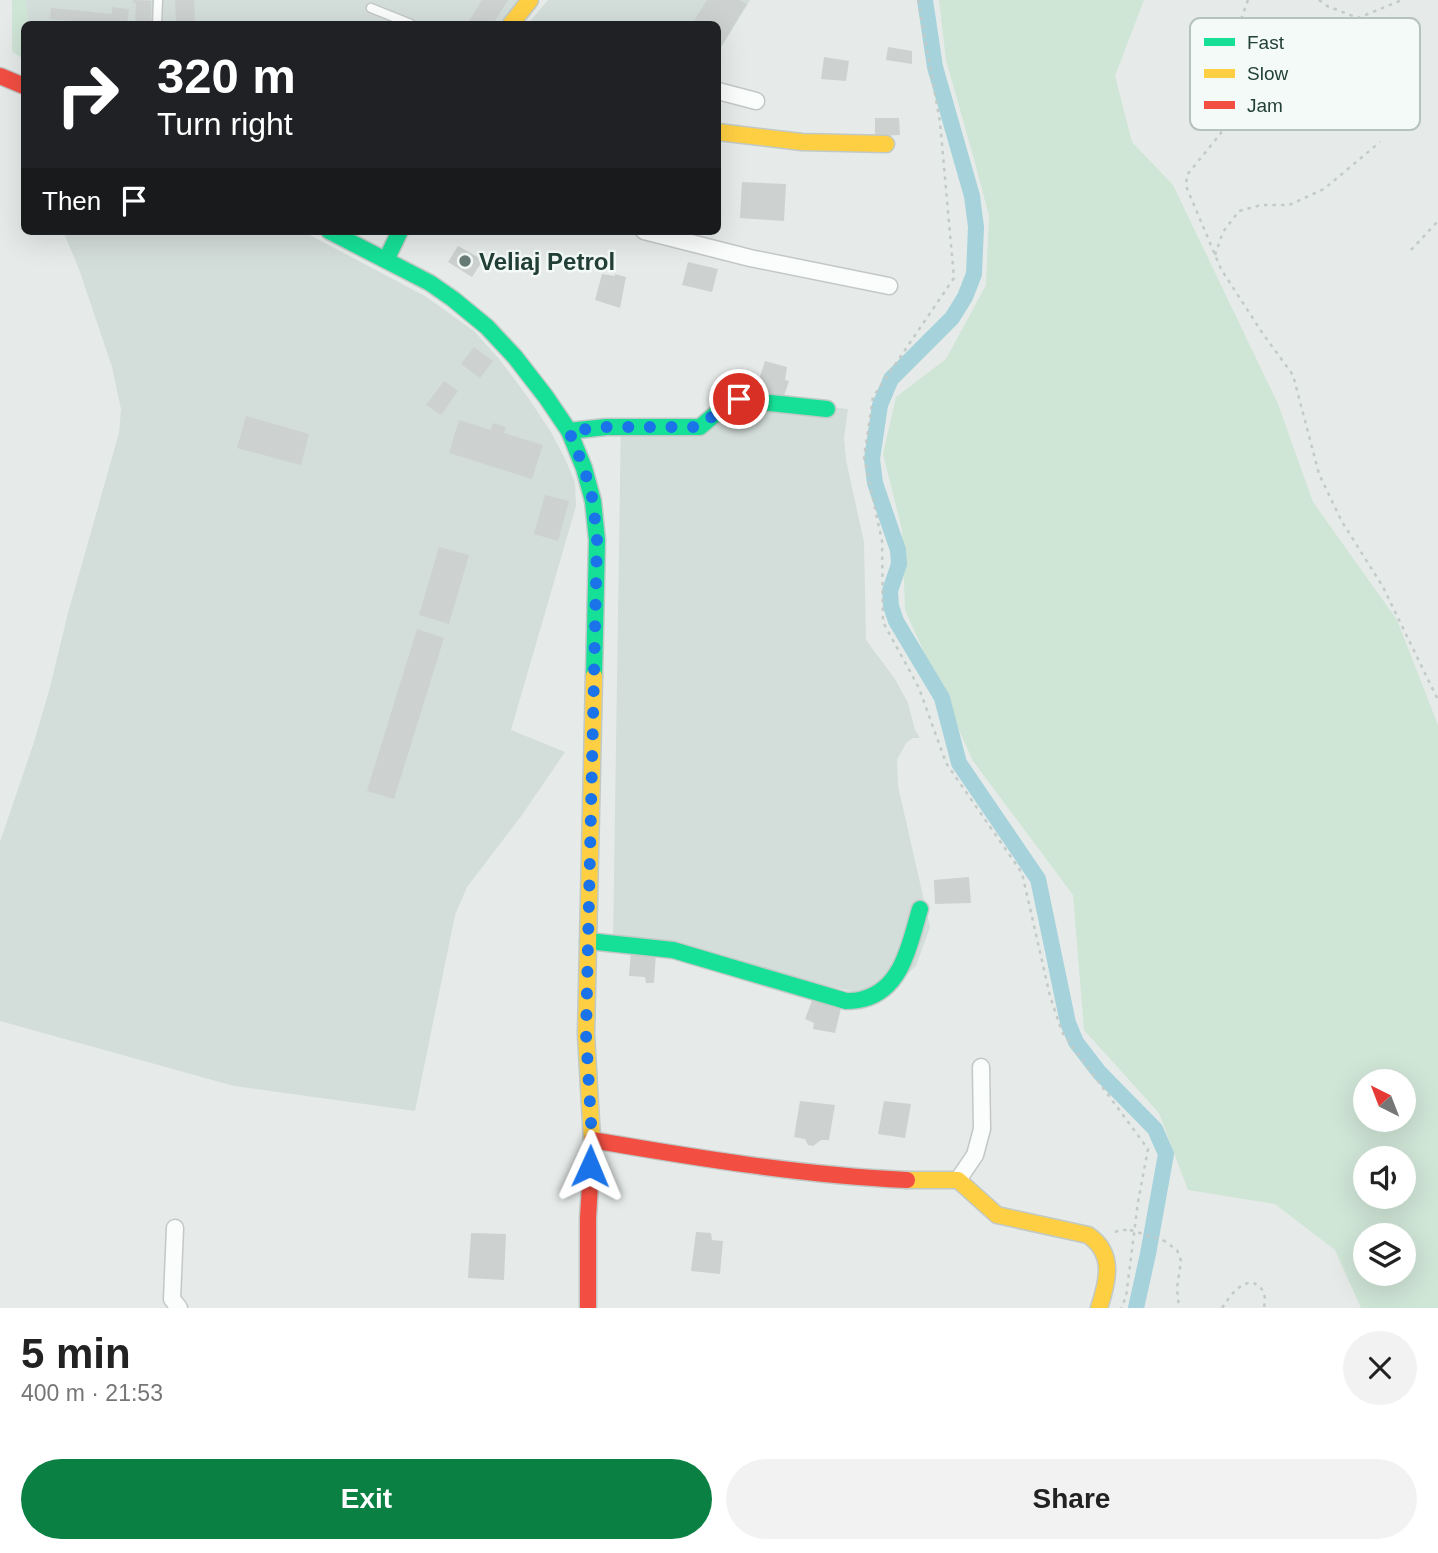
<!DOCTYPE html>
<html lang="en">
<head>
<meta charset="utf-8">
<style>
  :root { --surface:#fff; --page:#f2f2f2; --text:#222; --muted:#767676; --accent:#0b8043 }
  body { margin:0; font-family:Arial,sans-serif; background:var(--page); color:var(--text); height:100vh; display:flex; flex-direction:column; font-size:26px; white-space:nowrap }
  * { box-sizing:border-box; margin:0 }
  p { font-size:23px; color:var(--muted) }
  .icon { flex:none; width:38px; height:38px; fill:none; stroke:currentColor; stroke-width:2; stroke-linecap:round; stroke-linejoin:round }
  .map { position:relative; height:1308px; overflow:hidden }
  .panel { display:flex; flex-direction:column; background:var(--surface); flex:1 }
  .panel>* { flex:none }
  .hud { position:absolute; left:21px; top:21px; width:700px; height:214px; border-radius:10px; box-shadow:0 7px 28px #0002; background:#202124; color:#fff; overflow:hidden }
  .needle { width:46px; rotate:318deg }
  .fabs { position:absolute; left:1353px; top:1069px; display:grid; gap:14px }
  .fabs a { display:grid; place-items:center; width:63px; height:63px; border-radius:50%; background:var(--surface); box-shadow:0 7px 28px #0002; font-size:35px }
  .pin { position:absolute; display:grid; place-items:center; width:60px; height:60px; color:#fff; margin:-30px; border:4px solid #fff; border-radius:50%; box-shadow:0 2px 7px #0007 }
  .me { position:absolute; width:77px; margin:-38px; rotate:1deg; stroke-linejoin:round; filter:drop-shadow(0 0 5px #0008) }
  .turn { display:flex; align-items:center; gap:24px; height:147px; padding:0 21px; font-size:32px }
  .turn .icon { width:91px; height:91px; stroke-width:2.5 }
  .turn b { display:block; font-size:49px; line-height:60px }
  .then { display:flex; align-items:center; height:66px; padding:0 21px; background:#0003; gap:14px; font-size:26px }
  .round { display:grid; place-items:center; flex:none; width:74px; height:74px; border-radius:37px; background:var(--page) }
  .headline { display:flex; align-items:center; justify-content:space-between; height:119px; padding:0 21px }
  h1 { font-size:42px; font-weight:600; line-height:52px }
  .button { display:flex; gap:14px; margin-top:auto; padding:14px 21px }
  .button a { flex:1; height:80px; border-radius:42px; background:var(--accent); color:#fff; font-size:28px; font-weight:600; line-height:80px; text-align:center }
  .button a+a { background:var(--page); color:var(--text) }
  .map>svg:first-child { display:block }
  .built { fill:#d3ddd9 }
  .green { fill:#cfe5d6; fill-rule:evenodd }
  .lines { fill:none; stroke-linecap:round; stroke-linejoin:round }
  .canal { stroke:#a5d2db; stroke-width:16 }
  .building { fill:#cdd2d0 }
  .lane-casing { stroke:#c3c8c6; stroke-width:11 }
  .street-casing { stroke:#c3c8c6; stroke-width:19 }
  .fast-casing { stroke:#c1c9c6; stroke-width:19 }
  .slow-casing { stroke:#c1c9c6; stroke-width:19 }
  .jam-casing { stroke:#c1c9c6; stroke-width:19 }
  .path { stroke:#c2cbc8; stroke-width:2.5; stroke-dasharray:3.5 5; stroke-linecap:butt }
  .lane { stroke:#fbfcfc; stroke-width:8 }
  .street { stroke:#fbfcfc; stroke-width:16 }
  .fast { stroke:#16e098; stroke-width:16 }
  .slow { stroke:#ffcf43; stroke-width:16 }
  .jam { stroke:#f24e42; stroke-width:16 }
  .path-bridge { stroke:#c2cbc8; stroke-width:2.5; stroke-dasharray:3.5 5; stroke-linecap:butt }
  .route { stroke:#1a73e8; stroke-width:12; stroke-dasharray:0 21.6 }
  .poi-dot { fill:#677c76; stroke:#f4faf7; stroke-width:2.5 }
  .labels { text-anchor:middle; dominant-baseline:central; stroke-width:5; stroke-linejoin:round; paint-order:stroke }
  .poi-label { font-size:24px; font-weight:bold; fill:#224038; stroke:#f4faf7; text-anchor:start }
  .key { fill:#f4faf7; stroke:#b5c2be; stroke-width:2 }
  .key-label { font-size:19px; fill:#224038 }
</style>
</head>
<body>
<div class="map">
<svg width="1438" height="1308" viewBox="0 0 1438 1308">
  <rect width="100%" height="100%" fill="#e6ebe9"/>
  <g class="built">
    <path d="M26,0H521L503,24H28Z"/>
    <path d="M548,0H750L718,53V24H528Z"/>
    <path d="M63,231H302L425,296L474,331L500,360L527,396L551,432L566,461L575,483L576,506L511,730L565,752L522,815L467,887L455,915L415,1111L234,1086L0,1021V842L33,745L49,691L68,613L119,433L121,409L112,367L79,269Z"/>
    <path d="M732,396L848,409L844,438L846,460L864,542L866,640L895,679L908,703L915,730L920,738H913L906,743L897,760L898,786L930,927L916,966L893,987L876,996L613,943L621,418L685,421L706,415Z"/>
  </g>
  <g class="green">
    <path d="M12,0H26L28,24H24V59L12,52Z"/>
    <path d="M939,0H1144L1115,76L1132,142L1173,185L1278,404L1313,502L1397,620L1438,725V1308H1361L1335,1250L1275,1204L1188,1190L1159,1113L1084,1030L1073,895L973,761L905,610L902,530L883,454L896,397L946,359L986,285L989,216L974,159L946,60ZM1365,1082H1404V1120H1365ZM1365,1158H1404V1197H1365ZM1365,1236H1404V1274H1365Z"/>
  </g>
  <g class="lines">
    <path class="canal" d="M925,0L935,67L972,196L976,227L974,274L965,297L952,318L891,379L880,405L872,459L875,483L898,550L899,564L890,591L891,606L896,621L942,698L959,763L1038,879L1068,1023L1076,1042L1099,1072L1155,1129L1166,1154L1148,1254L1136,1308"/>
  </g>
  <g class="building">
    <path d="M133,0L151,1V24H135L136,3H133Z"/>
    <path d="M175,0H194L195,21L176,22Z"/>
    <path d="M482,0H508L493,24H467Z"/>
    <path d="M707,0H739L747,4L718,51V24H692Z"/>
    <path d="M112,7L129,9L127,24H74L75,21L50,19L51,8L112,14Z"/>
    <path d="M888,47L912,51V64L886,60Z"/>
    <path d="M824,57L849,61L846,81L821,79Z"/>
    <path d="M875,118H899L900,135L875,136Z"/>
    <path d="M742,182L786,184L784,221L740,218Z"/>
    <path d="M458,246L483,260L472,277L448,262Z"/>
    <path d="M688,262L718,269L712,292L682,285Z"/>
    <path d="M602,274L615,276V274L626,277L620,308L595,300Z"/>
    <path d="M474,347L493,361L480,378L461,364Z"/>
    <path d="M765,361L787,367L785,380L789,381L783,399L755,392Z"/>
    <path d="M444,381L458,391L441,415L426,405Z"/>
    <path d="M246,416L309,434L301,465L237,448Z"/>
    <path d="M459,420L491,430L493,423L506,427L504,433L543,445L532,479L449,453Z"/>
    <path d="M545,495L569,501L558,541L534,534Z"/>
    <path d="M439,547L469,555L449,624L419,615Z"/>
    <path d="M417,629L444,638L394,799L367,791Z"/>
    <path d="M969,877L971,903L935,904L934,880Z"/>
    <path d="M631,950L656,952L654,983H646L645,977L629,976Z"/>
    <path d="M813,998L842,1004L835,1033L813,1029L814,1023L805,1019Z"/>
    <path d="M800,1101L835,1105L829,1140H821L813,1146L808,1145L805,1139L794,1137Z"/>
    <path d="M884,1101L911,1104L905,1138L878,1134Z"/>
    <path d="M696,1232L711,1233L712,1240L723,1241L720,1274L691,1271Z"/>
    <path d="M471,1233L506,1234L504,1280L468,1278Z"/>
  </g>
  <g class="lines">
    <g class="lane-casing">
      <g id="lane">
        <path d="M371,8L411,24"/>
        <path d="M157,24L158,0"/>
      </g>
    </g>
    <g class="street-casing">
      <g id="street">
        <path d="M718,91L756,101"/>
        <path d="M644,231L750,258L889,286"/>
        <path d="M958,1180L975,1155L982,1129L981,1067"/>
        <path d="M175,1228L172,1299L179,1308"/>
      </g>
    </g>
    <g class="fast-casing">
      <g id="fast">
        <path d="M329,231L430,283L453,299L487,327L515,357L546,397L569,431L584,468L593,501L597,540L594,676"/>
        <path d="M386,260L400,231"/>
        <path d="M569,431L606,427H700L733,399L827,409"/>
        <path d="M588,941L673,950L846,1001C851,1001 857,1001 863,999C903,989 910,942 920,909"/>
      </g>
    </g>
    <g class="slow-casing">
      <g id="slow">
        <path d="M511,24L530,0"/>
        <path d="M718,132L802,142L886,144"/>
        <path d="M591,1168L592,1140L586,1034L594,676"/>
        <path d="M907,1180H958L997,1215L1088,1235C1115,1253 1108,1281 1099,1308"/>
      </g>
    </g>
    <g class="jam-casing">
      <g id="jam">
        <path d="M0,76L24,86"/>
        <path d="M592,1140C697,1158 801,1175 907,1180"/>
        <path d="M588,1308V1218L591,1168"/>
      </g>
    </g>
    <g class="path">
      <path d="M918,0L940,122L954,278L873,397L864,457L882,541L883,622L919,688L946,763L1022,873L1050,996L1062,1032L1148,1149L1138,1202L1126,1297L1121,1308"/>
      <path d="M1248,0L1221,75V133L1187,175L1186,186L1221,269L1263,334L1293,375L1319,474L1341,520L1383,587L1438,700"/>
      <path d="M1319,0L1327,6L1358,18L1402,0"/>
      <path d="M1411,250L1438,221"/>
      <path d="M1215,255L1223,232L1239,211L1261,205H1289L1324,189L1380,142"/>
      <path d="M1115,1232L1121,1230H1130"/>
      <path d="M1163,1240L1177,1250L1181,1261L1177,1288L1179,1308"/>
      <path d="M1222,1308C1231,1295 1237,1285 1252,1282C1265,1289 1266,1294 1264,1308"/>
    </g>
    <use href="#lane" class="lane"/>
    <use href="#street" class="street"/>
    <use href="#fast" class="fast"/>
    <use href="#slow" class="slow"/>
    <use href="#jam" class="jam"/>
    <path class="path-bridge" d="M1130,1230L1163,1240"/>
  </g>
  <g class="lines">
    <path class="route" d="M590,1166L592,1140L586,1034L597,540L593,501L584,468L569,431L606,427H699L733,400L739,399"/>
  </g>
  <circle class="poi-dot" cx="465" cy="261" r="7"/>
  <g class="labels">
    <g class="poi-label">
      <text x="479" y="261">Veliaj Petrol</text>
    </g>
  </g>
  <rect x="1190" y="18" width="230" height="112" rx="10" class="key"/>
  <rect x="1204" y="38" width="31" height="8" fill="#16e098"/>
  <rect x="1204" y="69" width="31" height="9" fill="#ffcf43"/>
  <rect x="1204" y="101" width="31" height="8" fill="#f24e42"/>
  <g class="key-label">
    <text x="1247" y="49">Fast</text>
    <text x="1247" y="80">Slow</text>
    <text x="1247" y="112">Jam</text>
  </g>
</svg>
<div class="fabs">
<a><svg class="needle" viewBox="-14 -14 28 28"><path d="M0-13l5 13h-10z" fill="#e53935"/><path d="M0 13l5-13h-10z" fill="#767676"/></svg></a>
<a><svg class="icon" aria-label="sound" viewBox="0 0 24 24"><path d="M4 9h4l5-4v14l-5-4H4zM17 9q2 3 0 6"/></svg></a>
<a><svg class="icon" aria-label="layers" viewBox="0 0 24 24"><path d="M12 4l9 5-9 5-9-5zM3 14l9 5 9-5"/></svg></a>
</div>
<div class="pin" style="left:739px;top:399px;background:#d93025"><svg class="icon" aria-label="arrive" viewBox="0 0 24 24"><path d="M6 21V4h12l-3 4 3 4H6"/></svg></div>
<svg class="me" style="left:590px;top:1166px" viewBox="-20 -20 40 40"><path d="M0-17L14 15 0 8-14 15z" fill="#1a73e8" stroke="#fff" stroke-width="4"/></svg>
<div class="hud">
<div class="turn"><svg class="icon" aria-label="right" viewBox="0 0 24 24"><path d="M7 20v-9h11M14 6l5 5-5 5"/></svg><div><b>320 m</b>Turn right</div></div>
<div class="then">Then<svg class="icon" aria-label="arrive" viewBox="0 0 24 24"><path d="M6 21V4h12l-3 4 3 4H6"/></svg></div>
</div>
</div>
<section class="panel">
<div class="headline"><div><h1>5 min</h1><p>400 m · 21:53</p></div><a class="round"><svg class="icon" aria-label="close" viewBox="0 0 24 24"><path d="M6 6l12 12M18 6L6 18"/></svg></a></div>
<div class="button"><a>Exit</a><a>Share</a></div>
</section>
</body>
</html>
